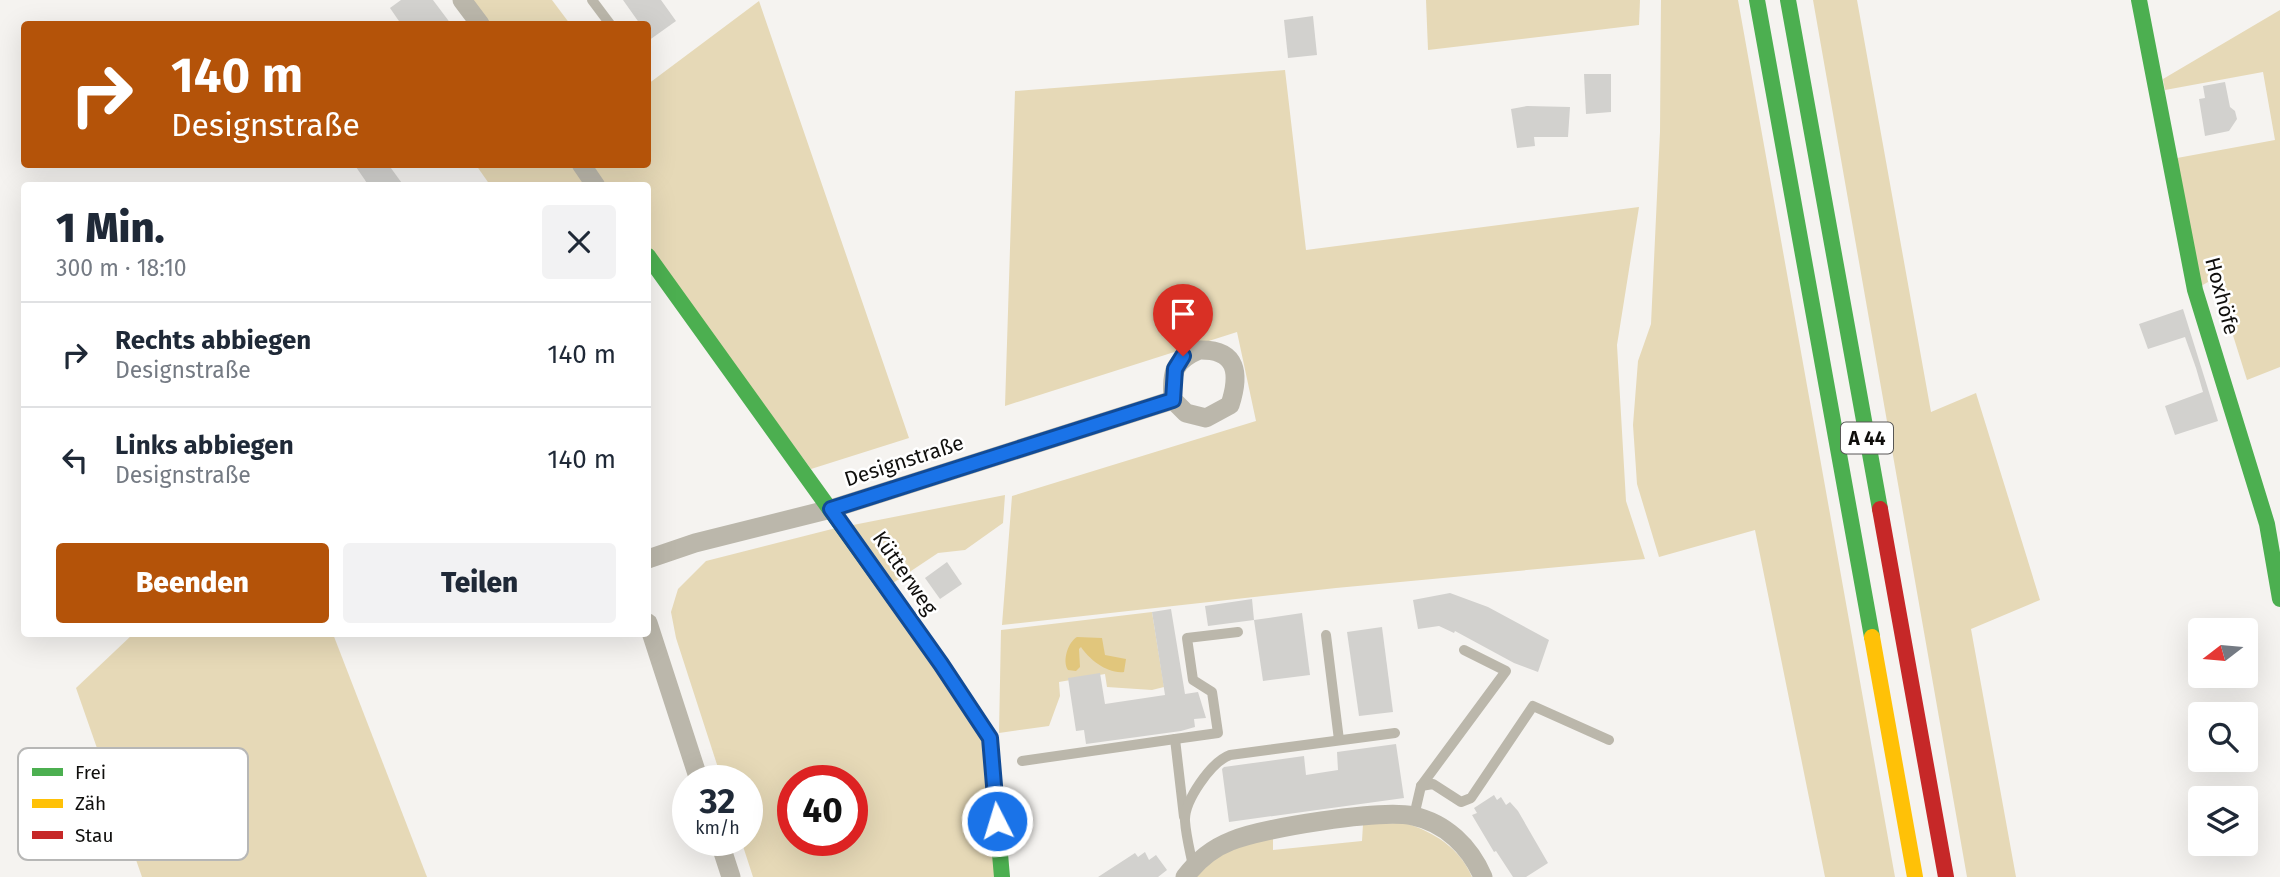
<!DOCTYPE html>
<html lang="de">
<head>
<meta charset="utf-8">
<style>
  :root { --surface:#fff; --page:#f2f2f3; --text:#1f2937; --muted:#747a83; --line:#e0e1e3; --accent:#b45309 }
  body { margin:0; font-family:"Fira Sans",sans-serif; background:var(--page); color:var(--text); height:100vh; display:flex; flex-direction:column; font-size:26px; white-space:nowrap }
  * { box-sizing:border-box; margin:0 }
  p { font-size:23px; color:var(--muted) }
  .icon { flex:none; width:38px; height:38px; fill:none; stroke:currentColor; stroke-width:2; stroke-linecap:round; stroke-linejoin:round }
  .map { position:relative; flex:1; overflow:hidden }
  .sheet { position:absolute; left:21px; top:182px; width:630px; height:455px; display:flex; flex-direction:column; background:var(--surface); border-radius:7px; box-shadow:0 7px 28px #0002 }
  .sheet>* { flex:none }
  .top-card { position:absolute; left:21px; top:21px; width:630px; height:147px; border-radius:7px; box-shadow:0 7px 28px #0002; background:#b45309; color:#fff; overflow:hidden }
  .needle { width:46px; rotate:254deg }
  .fabs { position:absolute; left:2188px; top:618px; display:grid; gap:14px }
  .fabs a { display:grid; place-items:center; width:70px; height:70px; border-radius:7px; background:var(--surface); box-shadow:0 7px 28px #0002; font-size:35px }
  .speed { position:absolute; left:672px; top:765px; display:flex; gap:14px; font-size:35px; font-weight:700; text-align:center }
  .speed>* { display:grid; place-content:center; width:91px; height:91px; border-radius:50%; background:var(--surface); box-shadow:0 7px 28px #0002; line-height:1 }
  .speed small { font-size:18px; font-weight:400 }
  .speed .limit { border:10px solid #d22; background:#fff; color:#111 }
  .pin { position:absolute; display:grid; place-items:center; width:60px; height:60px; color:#fff; margin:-72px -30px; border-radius:50% 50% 50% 0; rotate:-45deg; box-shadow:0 0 7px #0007 }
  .pin .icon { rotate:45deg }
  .me { position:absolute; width:77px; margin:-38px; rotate:355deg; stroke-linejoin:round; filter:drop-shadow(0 0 5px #0008) }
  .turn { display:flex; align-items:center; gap:24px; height:147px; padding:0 35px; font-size:32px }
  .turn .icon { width:91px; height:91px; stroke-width:2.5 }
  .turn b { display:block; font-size:49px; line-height:60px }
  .round { display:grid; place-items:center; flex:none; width:74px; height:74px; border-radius:7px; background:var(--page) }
  .summary { display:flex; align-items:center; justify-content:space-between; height:119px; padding:0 35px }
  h1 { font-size:42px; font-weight:800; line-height:52px }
  .cta { display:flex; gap:14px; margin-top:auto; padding:14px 35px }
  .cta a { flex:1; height:80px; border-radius:7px; background:var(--accent); color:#fff; font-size:28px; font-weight:800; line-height:80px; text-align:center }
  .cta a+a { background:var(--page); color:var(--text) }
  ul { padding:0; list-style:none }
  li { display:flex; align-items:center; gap:21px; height:105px; padding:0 35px; border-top:2px solid var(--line) }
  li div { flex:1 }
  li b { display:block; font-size:26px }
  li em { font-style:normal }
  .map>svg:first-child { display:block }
  .green { fill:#e6d9b7; fill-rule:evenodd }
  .water { fill:#e1c67c }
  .building { fill:#d2d1ce }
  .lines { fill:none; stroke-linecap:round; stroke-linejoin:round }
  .lane { stroke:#bbb7ab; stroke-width:10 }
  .street { stroke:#bbb7ab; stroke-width:19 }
  .fast { stroke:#4caf50; stroke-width:16 }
  .slow { stroke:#ffc107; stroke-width:16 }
  .jam { stroke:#c62828; stroke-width:16 }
  .route-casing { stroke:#114b97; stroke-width:18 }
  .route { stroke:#1a73e8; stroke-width:12 }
  .labels { text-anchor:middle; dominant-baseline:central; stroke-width:5; stroke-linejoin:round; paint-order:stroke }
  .shield { fill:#fff; stroke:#585756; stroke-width:2 }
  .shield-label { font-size:19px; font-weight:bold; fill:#100f0d }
  .street-label { font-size:21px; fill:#100f0d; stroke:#fff }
  .key { fill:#fff; stroke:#b7b7b6; stroke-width:2 }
  .key-label { font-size:19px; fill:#100f0d }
</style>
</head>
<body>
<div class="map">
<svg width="2280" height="877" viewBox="0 0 2280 877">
  <rect width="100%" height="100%" fill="#f5f3f0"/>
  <g class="green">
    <path d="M468,0H552L570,24H485Z"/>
    <path d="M1426,0H1640L1639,25L1428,50Z"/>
    <path d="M1661,0H1738L1895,877H1825L1755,530L1659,557L1637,484L1633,425L1638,361L1651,324L1660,132Z"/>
    <path d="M1813,0H1857L1931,412L1976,393L2040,600L1971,629L2016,877H1967Z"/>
    <path d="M759,1L909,438L811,469L648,248V186L601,185L586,165L648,164V84Z"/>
    <path d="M2280,10V367L2247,380L2215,278L2201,286L2177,158L2275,140L2263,72L2165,90L2163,79Z"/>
    <path d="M1285,70L1306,250L1639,207L1617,345L1626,501L1645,559L1336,588L1002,625L1012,496L1256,421L1237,332L1005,406L1015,91Z"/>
    <path d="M476,165H577L592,185H490Z"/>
    <path d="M1005,495L1003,523L965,550L938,553L890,585L848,526Z"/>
    <path d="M836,528L984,739L996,877H753L741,840H747V780H722L676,638L671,612L678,589L706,561ZM793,780H852V840H793Z"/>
    <path d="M1152,612L1164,687L1152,690L1107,687L1105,674L1059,682L1060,696L1049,726L999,733L1001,630Z"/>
    <path d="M133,634H333L427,877H142L76,688Z"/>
    <path d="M1405,823C1434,832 1460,848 1472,877H1194L1218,853L1273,836V850L1362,841L1363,824Z"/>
  </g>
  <path class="water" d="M1077,637L1102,638L1105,655L1126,659L1124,672C1107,674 1089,659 1081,647L1079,649L1080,667L1076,671L1068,670C1062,661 1068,642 1077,637Z"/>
  <g class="building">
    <path d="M401,0H433L451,24H401L390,8Z"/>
    <path d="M623,0H661L676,21L648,41V24H640Z"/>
    <path d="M1313,16L1317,55L1288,58L1284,20Z"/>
    <path d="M1584,74H1611V112L1586,114Z"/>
    <path d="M2225,82L2230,107L2235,111L2237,119L2229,131L2205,136L2199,99L2205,98L2203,86Z"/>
    <path d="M1527,106L1570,107L1568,137H1534L1535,146L1517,148L1511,109Z"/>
    <path d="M354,164H388L404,186H369Z"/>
    <path d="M2183,309L2218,421L2175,435L2165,406L2203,392L2196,368L2185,337L2148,349L2139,324Z"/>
    <path d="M947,562L962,584L940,599L925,578Z"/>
    <path d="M1450,593L1488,607L1549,640L1538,672L1514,663L1455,631L1454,633L1439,626L1418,629L1413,600Z"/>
    <path d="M1252,599L1254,620L1208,626L1205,606Z"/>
    <path d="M1171,609L1185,694L1198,692L1206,718L1194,719L1195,727L1181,731L1086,744L1084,730L1076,731L1068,678L1100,673L1105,704L1165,695L1152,612Z"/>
    <path d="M1302,613L1310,675L1263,681L1254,620Z"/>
    <path d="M1382,627L1393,712L1359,716L1347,632Z"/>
    <path d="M1396,744L1404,798L1229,822L1222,769L1224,767L1304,756L1306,775L1338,770L1337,752Z"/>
    <path d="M1494,795L1497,800L1501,797L1506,805L1510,802L1518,811L1548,863L1526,877H1513L1496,851L1494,852L1472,815L1477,813L1474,808Z"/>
    <path d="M1145,852L1149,860L1156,855L1167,870L1158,877H1098L1135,853L1138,857Z"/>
  </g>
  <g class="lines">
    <g class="lane">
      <path d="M592,0L610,24"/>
      <path d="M1326,635L1339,740"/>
      <path d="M1175,739L1218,733L1212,692L1193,680L1187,638L1238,632"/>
      <path d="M1022,761L1175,739L1184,817"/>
      <path d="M1421,786L1433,784L1461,802L1471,798L1533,706L1609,740"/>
      <path d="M1414,816L1421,786L1506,671L1464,650"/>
      <path d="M1193,866C1190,851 1186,836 1185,821C1184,801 1211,762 1230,755L1395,733"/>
    </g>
    <g class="street">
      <path d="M462,0L480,24"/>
      <path d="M581,164L596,186"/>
      <path d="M1199,350C1238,349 1240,374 1230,405L1206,418L1186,413L1173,400C1171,373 1173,361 1199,350Z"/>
      <path d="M648,559L695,543L831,509L1173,400"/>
      <path d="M648,623L699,780"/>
      <path d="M719,840L731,877"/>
      <path d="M1185,877C1197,861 1213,848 1231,841C1262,828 1381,809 1413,816C1446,823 1470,847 1483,877"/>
    </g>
    <g class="fast">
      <path d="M1757,0L1872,637"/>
      <path d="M1788,0L1880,509"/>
      <path d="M2139,0L2195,290L2267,524L2280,599"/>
      <path d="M648,256L941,664L990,738L1002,877"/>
    </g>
    <path class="slow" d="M1872,637L1915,877"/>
    <path class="jam" d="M1880,509L1946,877"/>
  </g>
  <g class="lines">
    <g class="route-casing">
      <path id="route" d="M997,821L990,738L941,664L831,509L1173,400L1175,369L1183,356"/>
    </g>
    <use href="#route" class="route"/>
  </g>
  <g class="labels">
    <rect class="shield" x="1841" y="422.5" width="52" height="31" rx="5"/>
    <g class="shield-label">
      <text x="1867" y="438">A 44</text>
    </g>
    <g class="street-label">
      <text transform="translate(2222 296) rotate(75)">Hoxhöfe</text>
      <text transform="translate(904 461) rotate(-18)">Designstraße</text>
      <text transform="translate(905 573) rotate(55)">Kütterweg</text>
    </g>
  </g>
  <rect x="18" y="748" width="230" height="112" rx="10" class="key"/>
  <rect x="32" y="768" width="31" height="8" fill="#4caf50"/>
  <rect x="32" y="799" width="31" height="9" fill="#ffc107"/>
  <rect x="32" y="831" width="31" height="8" fill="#c62828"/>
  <g class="key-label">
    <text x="75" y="779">Frei</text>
    <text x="75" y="810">Zäh</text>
    <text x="75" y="842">Stau</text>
  </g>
</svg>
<div class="fabs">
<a><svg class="needle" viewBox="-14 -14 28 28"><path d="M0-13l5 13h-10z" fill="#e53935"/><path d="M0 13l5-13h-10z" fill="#747a83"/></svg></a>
<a><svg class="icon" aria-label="search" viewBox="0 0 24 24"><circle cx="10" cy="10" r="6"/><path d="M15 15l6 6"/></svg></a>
<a><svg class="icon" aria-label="layers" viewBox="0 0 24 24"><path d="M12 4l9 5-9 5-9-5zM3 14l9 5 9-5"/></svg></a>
</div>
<div class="speed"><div>32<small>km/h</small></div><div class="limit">40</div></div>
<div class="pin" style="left:1183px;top:356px;background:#d93025"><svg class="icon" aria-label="arrive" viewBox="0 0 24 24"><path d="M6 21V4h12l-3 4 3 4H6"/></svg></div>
<svg class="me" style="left:997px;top:821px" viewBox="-20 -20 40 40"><circle r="17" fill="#1a73e8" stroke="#fff" stroke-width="3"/><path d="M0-11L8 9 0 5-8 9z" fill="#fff"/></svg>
<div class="top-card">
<div class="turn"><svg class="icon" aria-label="right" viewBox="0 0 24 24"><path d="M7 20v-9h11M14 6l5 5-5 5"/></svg><div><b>140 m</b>Designstraße</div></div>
</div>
<section class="sheet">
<div class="summary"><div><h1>1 Min.</h1><p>300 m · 18:10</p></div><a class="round"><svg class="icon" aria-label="close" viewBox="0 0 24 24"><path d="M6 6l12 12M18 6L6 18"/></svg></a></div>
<ul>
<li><svg class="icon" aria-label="right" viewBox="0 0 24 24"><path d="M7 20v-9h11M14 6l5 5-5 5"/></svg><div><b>Rechts abbiegen</b><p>Designstraße</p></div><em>140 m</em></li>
<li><svg class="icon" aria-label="left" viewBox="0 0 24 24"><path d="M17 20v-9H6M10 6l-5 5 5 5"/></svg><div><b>Links abbiegen</b><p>Designstraße</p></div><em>140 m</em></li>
</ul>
<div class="cta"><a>Beenden</a><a>Teilen</a></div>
</section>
</div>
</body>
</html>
